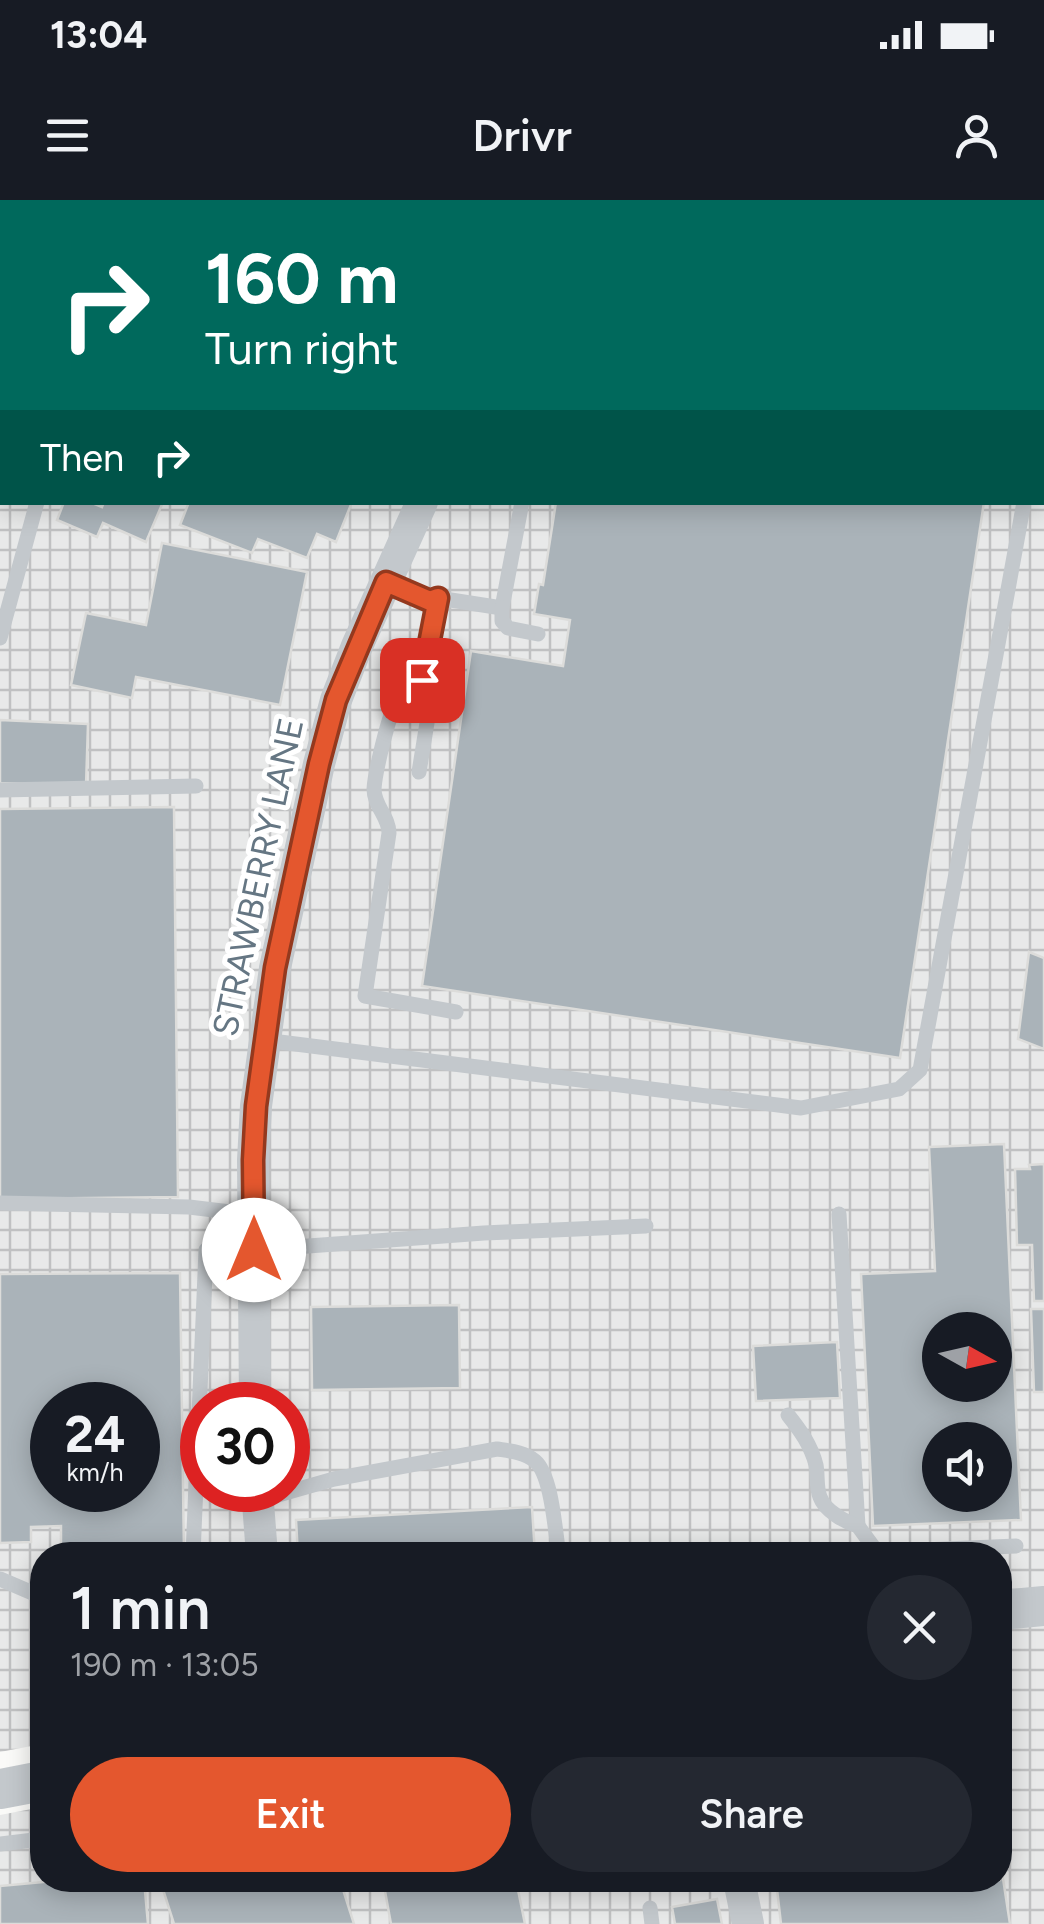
<!DOCTYPE html>
<html lang="en">
<head>
<meta charset="utf-8">
<style>
  :root { --surface:#171b24; --page:#242831; --text:#f1f3f6; --muted:#9ea1a6; --accent:#e4572e }
  body { margin:0; font-family:Figtree,sans-serif; background:var(--page); color:var(--text); height:100vh; display:flex; flex-direction:column; font-size:38px; white-space:nowrap }
  * { box-sizing:border-box; margin:0 }
  p { font-size:32px; color:var(--muted) }
  .icon { flex:none; width:55px; height:55px; fill:none; stroke:currentColor; stroke-width:2; stroke-linecap:round; stroke-linejoin:round }
  .map { position:relative; flex:1; overflow:hidden }
  .panel { position:absolute; left:30px; top:1342px; width:982px; height:350px; display:flex; flex-direction:column; background:var(--surface); border-radius:40px; box-shadow:0 5px 25px #0003 }
  .panel>* { flex:none }
  .hud { position:absolute; left:0px; top:0px; width:1045px; height:305px; box-shadow:0 5px 25px #0003; background:#00695c; color:#fff; overflow:hidden }
  .needle { width:65px; rotate:98deg }
  .controls { position:absolute; left:922px; top:1112px; display:grid; gap:20px }
  .controls a { display:grid; place-items:center; width:90px; height:90px; border-radius:50%; background:var(--surface); box-shadow:0 5px 25px #0003; font-size:50px }
  .speed { position:absolute; left:30px; top:1182px; display:flex; gap:20px; font-size:50px; font-weight:700; text-align:center }
  .speed>* { display:grid; place-content:center; width:130px; height:130px; border-radius:50%; background:var(--surface); box-shadow:0 5px 25px #0003; line-height:1 }
  .speed small { font-size:25px; font-weight:400 }
  .speed .limit { border:15px solid #d22; background:#fff; color:#111 }
  .pin { position:absolute; display:grid; place-items:center; width:85px; height:85px; color:#fff; margin:-42px; border-radius:20px; box-shadow:0 5px 15px #0006 }
  .me { position:absolute; width:110px; margin:-55px; rotate:0deg; stroke-linejoin:round; filter:drop-shadow(0 0 8px #0008) }
  .turn { display:flex; align-items:center; gap:35px; height:210px; padding:0 40px; font-size:45px }
  .turn .icon { width:130px; height:130px; stroke-width:2.5 }
  .turn b { display:block; font-size:70px; line-height:85px }
  .then { display:flex; align-items:center; height:95px; padding:0 40px; background:#0003; gap:20px; font-size:38px }
  .round { display:grid; place-items:center; flex:none; width:105px; height:105px; border-radius:52px; background:var(--page) }
  .headline { display:flex; align-items:center; justify-content:space-between; height:170px; padding:0 40px }
  h1 { font-size:60px; font-weight:600; line-height:75px }
  .action { display:flex; gap:20px; margin-top:auto; padding:20px 40px }
  .action a { flex:1; height:115px; border-radius:60px; background:var(--accent); color:#fff; font-size:40px; font-weight:600; line-height:115px; text-align:center }
  .action a+a { background:var(--page); color:var(--text) }
  .status { display:flex; justify-content:space-between; align-items:center; height:70px; padding:0 50px; background:var(--surface); direction:ltr }
  .status svg { height:28px; fill:currentColor }
  header { display:flex; justify-content:space-between; align-items:center; height:130px; padding:0 40px; background:var(--surface); font-size:45px; font-weight:600 }
  .map>svg:first-child { display:block }
  .industrial { fill:url(#industrial-grid); fill-rule:evenodd }
  .building { fill:#aab3b9; stroke:#dcdcda; stroke-width:2.5; fill-rule:evenodd }
  .lines { fill:none; stroke-linecap:round; stroke-linejoin:round }
  .service { stroke:#c3c8cc; stroke-width:15 }
  .minor { stroke:#c3c8cc; stroke-width:32 }
  .tertiary { stroke:#c3c8cc; stroke-width:40 }
  .route-casing { stroke:#94391e; stroke-width:25 }
  .route { stroke:#e4572e; stroke-width:18 }
  .labels { text-anchor:middle; dominant-baseline:central; stroke-width:10; stroke-linejoin:round; paint-order:stroke }
  .street-label { font-size:35px; fill:#657683; stroke:#fff }
</style>
</head>
<body>
<div class="status"><b>13:04</b><svg viewBox="0 0 49 12"><path d="M0 12V9h3v3zM5 12V6h3v6zM10 12V3h3v9zM15 12V0h3v12zM26 1h20v11H26zM47 4h2v5h-2z"/></svg></div>
<header><svg class="icon" aria-label="menu" viewBox="0 0 24 24"><path d="M4 6h16M4 12h16M4 18h16"/></svg>Drivr<svg class="icon" aria-label="person" viewBox="0 0 24 24"><circle cx="12" cy="8" r="4"/><path d="M4 21q1-7 8-7t8 7"/></svg></header>
<div class="map">
<svg width="1044" height="1724" viewBox="0 0 1044 1724">
  <defs>
    <pattern id="industrial-grid" width="8" height="8" patternUnits="userSpaceOnUse" patternTransform="scale(2.5)"><rect width="8" height="8" fill="#e8e9e9"/><path d="M0 4h8M4 0v8" fill="none" stroke="#c0c1c2"/></pattern>
  </defs>
  <rect width="100%" height="100%" fill="#fafaf8"/>
  <path class="industrial" d="M0,0H1044V1724H0V1615L42,1607V1680H1000V1355H42V1544L0,1552ZM2,2H1042V302H2ZM940,1130H995V1185H940ZM52,1205H138V1290H52ZM202,1205H288V1290H202ZM940,1240H995V1295H940Z"/>
  <g class="building">
    <path d="M41,0H154L153,2H40Z"/>
    <rect x="293" y="0" width="150" height="2"/>
    <rect x="857" y="0" width="151" height="2"/>
    <path d="M2,58V228L0,232V62Z"/>
    <path d="M64,302H90L102,307L104,302H163L146,342L103,323L97,337L57,320Z"/>
    <path d="M189,302H352L336,342L317,334L307,358L258,339L252,353L180,325Z"/>
    <path d="M556,302H984L900,858L422,786L471,451L563,466L570,420L534,414L539,384L543,385Z"/>
    <path d="M162,343L307,372L280,505L136,477L132,498L71,485L86,413L146,425Z"/>
    <path d="M0,520L88,524L86,586L0,583Z"/>
    <path d="M174,607L178,997L0,999V609Z"/>
    <path d="M1029,752L1044,758V849L1018,839Z"/>
    <path d="M1004,944L1021,1320L873,1326L861,1074L935,1071L929,947ZM940,1130H995V1185H940ZM940,1240H995V1295H940Z"/>
    <path d="M1044,964V1101H1034L1032,1045H1017L1015,969H1030L1029,965Z"/>
    <path d="M180,1073L184,1355H61V1326L31,1327V1342L0,1343V1074ZM52,1205H138V1290H52Z"/>
    <path d="M459,1105L460,1188L312,1190L311,1107Z"/>
    <path d="M1031,1109H1044V1192H1034Z"/>
    <path d="M837,1142L840,1198L756,1201L753,1146Z"/>
    <path d="M532,1307L535,1355H298L296,1320Z"/>
    <path d="M1000,1659L1010,1724H781L777,1689L844,1680H1000Z"/>
    <path d="M65,1680H144L148,1724H0V1686Z"/>
    <path d="M160,1680H258L259,1682L266,1680H340L354,1724H174Z"/>
    <path d="M383,1680H516L525,1724H391Z"/>
    <path d="M717,1699L722,1724H675L672,1707Z"/>
  </g>
  <g class="lines">
    <g class="service">
      <path d="M221,2L223,0"/>
      <path d="M1042,120L1044,121"/>
      <path d="M386,381L431,401L438,398L502,408L522,302"/>
      <path d="M502,408V421L508,428L538,434"/>
      <path d="M0,438L37,302"/>
      <path d="M422,480C411,483 403,488 398,498C389,513 375,572 374,589C374,606 389,617 389,633L365,796L456,812"/>
      <path d="M419,572L433,486L430,481L422,480L438,398"/>
      <path d="M0,590L196,586"/>
      <path d="M264,840L801,908L899,889L920,870L1024,302"/>
      <path d="M0,1003L189,1007L255,1015"/>
      <path d="M839,1014L858,1326"/>
      <path d="M788,1215C800,1230 811,1245 816,1265C818,1275 816,1288 820,1297C825,1311 845,1322 858,1326L877,1352"/>
      <path d="M257,1301L334,1279L497,1249C510,1251 524,1252 535,1261C552,1275 555,1332 559,1355"/>
      <path d="M193,1355L206,1050H254L484,1033L646,1026"/>
      <path d="M877,1355V1352L1016,1346"/>
      <path d="M0,1379L42,1397"/>
      <path d="M0,1644L42,1639"/>
      <path d="M650,1708L652,1724"/>
    </g>
    <g class="minor">
      <path d="M515,2V0"/>
      <path d="M255,1205L253,960L256,906L275,768L319,564L336,500L357,446L422,302"/>
      <path d="M257,1290L262,1355"/>
      <path d="M739,1680L748,1724"/>
    </g>
    <g class="tertiary">
      <path d="M1000,1410L1044,1406"/>
      <path d="M0,1589L42,1581"/>
    </g>
  </g>
  <g class="lines">
    <g class="route-casing">
      <path id="route" d="M254,1050L253,960L256,906L275,768L319,564L336,500L386,382L430,401L438,398L422,480"/>
    </g>
    <use href="#route" class="route"/>
  </g>
  <g class="labels">
    <g class="street-label">
      <text transform="translate(258 677) rotate(-78)">STRAWBERRY LANE</text>
    </g>
  </g>
</svg>
<div class="controls">
<a><svg class="needle" viewBox="-14 -14 28 28"><path d="M0-13l5 13h-10z" fill="#e53935"/><path d="M0 13l5-13h-10z" fill="#9ea1a6"/></svg></a>
<a><svg class="icon" aria-label="sound" viewBox="0 0 24 24"><path d="M4 9h4l5-4v14l-5-4H4zM17 9q2 3 0 6"/></svg></a>
</div>
<div class="speed"><div>24<small>km/h</small></div><div class="limit">30</div></div>
<div class="pin" style="left:422px;top:480px;background:#d93025"><svg class="icon" aria-label="arrive" viewBox="0 0 24 24"><path d="M6 21V4h12l-3 4 3 4H6"/></svg></div>
<svg class="me" style="left:254px;top:1050px" viewBox="-20 -20 40 40"><circle r="19" fill="#fff"/><path d="M0-13L10 11 0 6-10 11z" fill="#e4572e"/></svg>
<div class="hud">
<div class="turn"><svg class="icon" aria-label="right" viewBox="0 0 24 24"><path d="M7 20v-9h11M14 6l5 5-5 5"/></svg><div><b>160 m</b>Turn right</div></div>
<div class="then">Then<svg class="icon" aria-label="right" viewBox="0 0 24 24"><path d="M7 20v-9h11M14 6l5 5-5 5"/></svg></div>
</div>
<section class="panel">
<div class="headline"><div><h1>1 min</h1><p>190 m · 13:05</p></div><a class="round"><svg class="icon" aria-label="close" viewBox="0 0 24 24"><path d="M6 6l12 12M18 6L6 18"/></svg></a></div>
<div class="action"><a>Exit</a><a>Share</a></div>
</section>
</div>
</body>
</html>
